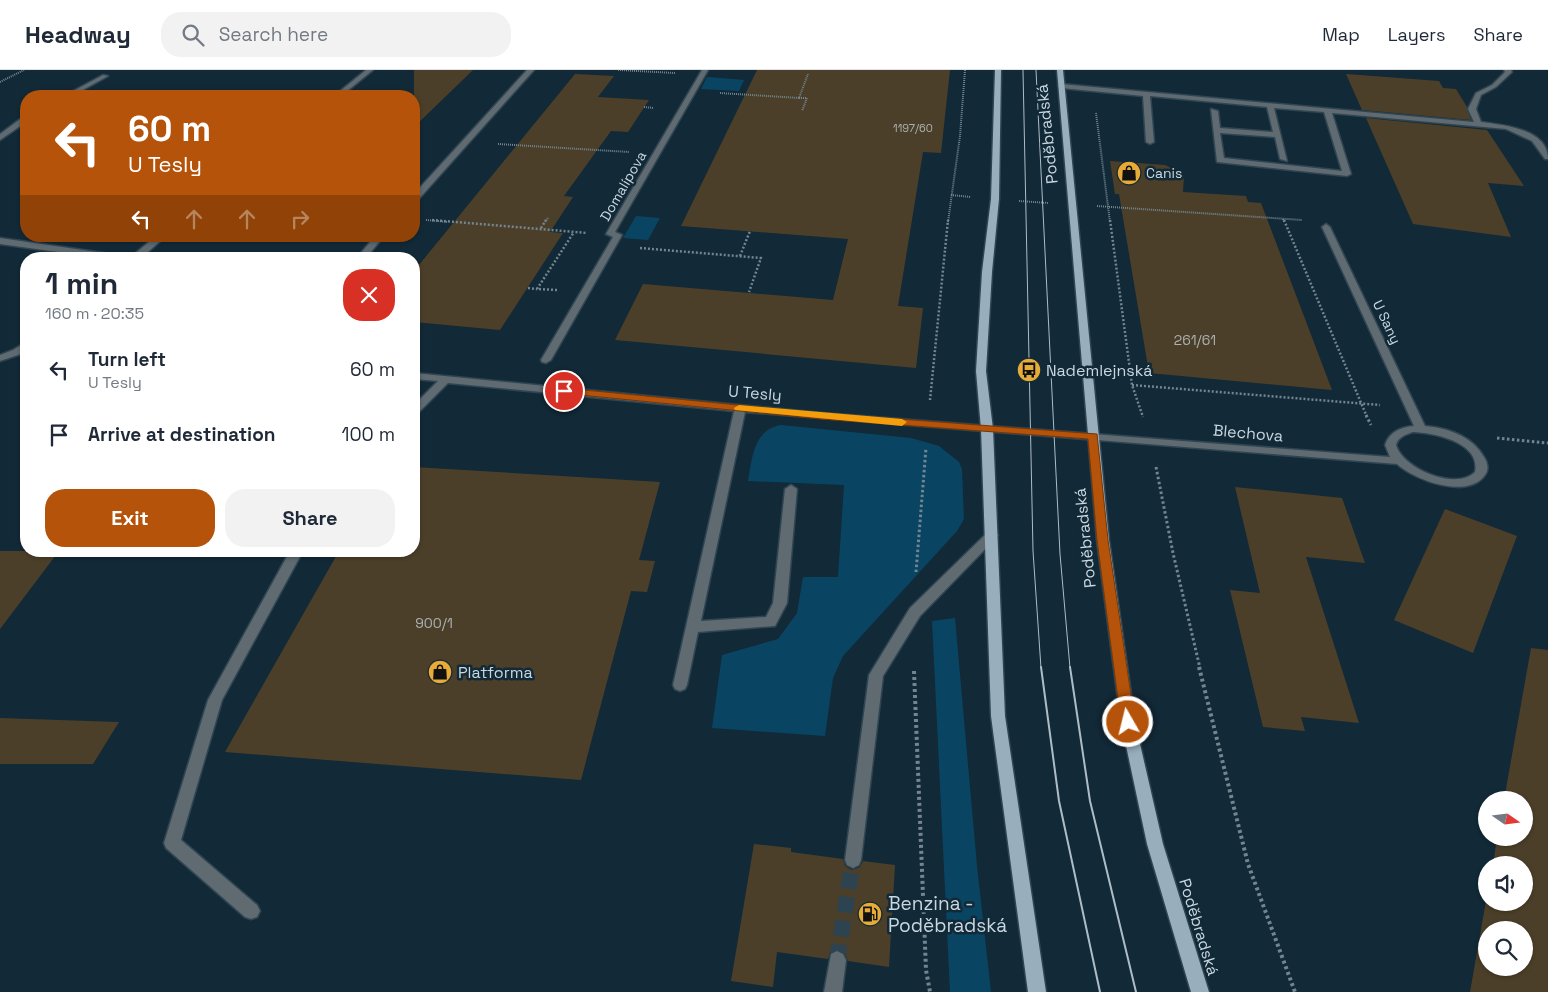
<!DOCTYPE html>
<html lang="en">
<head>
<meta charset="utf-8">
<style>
  :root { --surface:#fff; --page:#f2f2f3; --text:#1f2937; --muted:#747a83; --line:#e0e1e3; --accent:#b45309 }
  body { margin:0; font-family:"Space Grotesk",sans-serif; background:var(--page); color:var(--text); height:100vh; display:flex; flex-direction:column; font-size:19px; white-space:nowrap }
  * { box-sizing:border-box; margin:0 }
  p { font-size:16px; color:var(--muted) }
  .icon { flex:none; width:28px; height:28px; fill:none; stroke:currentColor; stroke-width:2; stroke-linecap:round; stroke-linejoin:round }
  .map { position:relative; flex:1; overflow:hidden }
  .drawer { position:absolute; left:20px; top:182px; width:400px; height:305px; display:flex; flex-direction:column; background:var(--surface); border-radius:20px; box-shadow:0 1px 4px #0004 }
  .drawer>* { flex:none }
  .hud { position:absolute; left:20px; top:20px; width:400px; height:152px; border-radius:20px; box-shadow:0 1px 4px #0004; background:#b45309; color:#fff; overflow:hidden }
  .needle { width:32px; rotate:104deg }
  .tools { position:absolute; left:1478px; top:721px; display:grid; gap:10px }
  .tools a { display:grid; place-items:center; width:55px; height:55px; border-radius:50%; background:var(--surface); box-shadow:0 1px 4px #0004; font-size:25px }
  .pin { position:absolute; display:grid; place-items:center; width:42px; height:42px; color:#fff; margin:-21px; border:2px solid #fff; border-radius:50%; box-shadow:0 1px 5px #0007 }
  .me { position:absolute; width:55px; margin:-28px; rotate:352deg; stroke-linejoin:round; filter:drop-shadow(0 0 4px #0008) }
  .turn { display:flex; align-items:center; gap:18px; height:105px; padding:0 25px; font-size:22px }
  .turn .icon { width:65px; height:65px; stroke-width:2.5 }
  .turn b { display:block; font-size:35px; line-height:42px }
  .lanes { display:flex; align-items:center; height:48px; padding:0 25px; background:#0003; justify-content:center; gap:25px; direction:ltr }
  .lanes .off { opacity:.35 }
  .round { display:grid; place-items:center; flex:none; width:52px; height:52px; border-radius:20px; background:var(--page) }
  .summary { display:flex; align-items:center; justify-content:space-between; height:85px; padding:0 25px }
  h1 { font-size:30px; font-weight:800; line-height:38px }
  .cta { display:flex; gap:10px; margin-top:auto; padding:10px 25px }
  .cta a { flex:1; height:58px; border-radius:20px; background:var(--accent); color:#fff; font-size:20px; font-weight:800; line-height:58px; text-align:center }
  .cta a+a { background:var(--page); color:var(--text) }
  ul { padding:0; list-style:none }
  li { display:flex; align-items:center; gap:15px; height:65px; padding:0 25px }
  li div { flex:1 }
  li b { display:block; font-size:19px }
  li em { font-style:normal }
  header { display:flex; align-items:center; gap:30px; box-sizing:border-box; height:70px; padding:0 25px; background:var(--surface); border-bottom:1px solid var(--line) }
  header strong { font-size:24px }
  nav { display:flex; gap:28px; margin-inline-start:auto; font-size:18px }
  .search { width:350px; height:45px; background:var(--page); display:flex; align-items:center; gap:12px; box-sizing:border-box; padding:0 18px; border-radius:20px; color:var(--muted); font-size:19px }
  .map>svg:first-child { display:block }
  .green { fill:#094563 }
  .building { fill:#4c3f29; fill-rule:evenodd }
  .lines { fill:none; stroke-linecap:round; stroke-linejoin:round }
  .minor-tunnel { stroke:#2d4350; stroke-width:16; stroke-dasharray:16 8; stroke-linecap:butt }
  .minor-casing { stroke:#2f4552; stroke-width:3 }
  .major-casing { stroke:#2f4552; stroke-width:3 }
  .path-far3 { stroke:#738590; stroke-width:2; stroke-dasharray:1 1; stroke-linecap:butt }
  .path-far2 { stroke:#738590; stroke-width:2.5; stroke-dasharray:2 2; stroke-linecap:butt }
  .path-far1 { stroke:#738590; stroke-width:3; stroke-dasharray:2.5 2.5; stroke-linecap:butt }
  .path { stroke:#738590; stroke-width:4; stroke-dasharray:3 3; stroke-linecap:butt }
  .minor { fill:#5f6a71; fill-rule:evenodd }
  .major { fill:#98aebd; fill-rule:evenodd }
  .tram-far1 { stroke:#adbdc7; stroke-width:1 }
  .tram { stroke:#adbdc7; stroke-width:2 }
  .route { fill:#b45309; stroke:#753606 }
  .slow { fill:#f59e0b }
  .labels { text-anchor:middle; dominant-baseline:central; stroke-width:5; stroke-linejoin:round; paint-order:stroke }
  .far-number-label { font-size:11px; fill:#aab1b2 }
  .far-poi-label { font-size:14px; fill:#c9d7e0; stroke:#122937; text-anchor:start }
  .far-street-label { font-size:14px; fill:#c9d7e0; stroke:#122937 }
  .number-label { font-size:14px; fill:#aab1b2 }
  .street-label { font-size:16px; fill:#c9d7e0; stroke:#122937 }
  .poi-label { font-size:16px; fill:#c9d7e0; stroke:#122937; text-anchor:start }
  .near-poi-label { font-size:19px; fill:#c9d7e0; stroke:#122937; text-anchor:start }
</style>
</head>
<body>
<header>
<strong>Headway</strong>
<div class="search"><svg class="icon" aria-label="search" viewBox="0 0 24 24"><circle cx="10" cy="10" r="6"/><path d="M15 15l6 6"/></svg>Search here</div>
<nav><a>Map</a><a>Layers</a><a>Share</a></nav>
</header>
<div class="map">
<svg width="1548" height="922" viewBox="0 0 1548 922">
  <rect width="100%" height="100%" fill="#122937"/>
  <g class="green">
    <path d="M707,7H708L744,10L739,21L701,19Z"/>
    <path d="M636,146L660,148L648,170L623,168Z"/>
    <path d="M781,355L911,368L939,376L959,392L962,399L964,449L957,461L843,586L833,608L825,666L712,658L722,585L778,569L797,543L803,507H838L844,415L748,411C752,388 754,359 781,355Z"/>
    <path d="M955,548L977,796L991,922H950L932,551Z"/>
  </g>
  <g class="building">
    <path d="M414,0H473L414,57Z"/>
    <path d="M757,0H950L941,83L923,82L898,236L923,238L916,298L615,270L643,214L833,230L848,169L681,156Z"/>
    <path d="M575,4L614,6L598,27L649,30L628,62L611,61L564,126L573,127L550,162L563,163L500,260L414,252V201Z"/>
    <path d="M1346,4L1439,11L1443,18L1456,19L1467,37L1471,50L1362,40Z"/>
    <path d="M1366,48L1487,60L1524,116L1488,113L1511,167L1413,154Z"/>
    <path d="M1110,91L1165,95L1184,104L1183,122L1246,126L1248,132L1261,133L1332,320L1149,303L1119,124H1115Z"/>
    <path d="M414,397L660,412L639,490L655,491L647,522L631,521L581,710L225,682L339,481H414Z"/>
    <path d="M1235,417L1342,428L1365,493L1306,487L1359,653L1301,647L1305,661L1263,657L1230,520L1260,523Z"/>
    <path d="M1445,439L1517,466L1473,583L1394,550Z"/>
    <path d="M0,481H59L0,559Z"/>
    <path d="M1531,578L1548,580V922H1470L1486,831L1524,832V795H1493L1497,768H1524V730H1504ZM1486,860H1524V898H1486Z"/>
    <path d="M0,648L119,652L93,694H0Z"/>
    <path d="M754,774L791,778V782L843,789L845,796L852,800L860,797L863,791L895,795L889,897L848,891L845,883L838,879L830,882L828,889L777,882L773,917L731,911Z"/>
  </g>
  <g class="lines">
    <path class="minor-tunnel" d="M837,890L853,790"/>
    <g class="minor-casing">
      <g id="minor">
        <path d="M366,0H373L341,26H334Z"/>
        <path d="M527,0H534L417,131H414V124Z"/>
        <path d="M702,0H708L615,162L622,165L551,290L546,293L542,292L541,290L613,167L606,164Z"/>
        <path d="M1504,0H1511L1512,2L1496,17L1481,25L1476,39L1481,52C1504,55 1548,59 1548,89H1545L1532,71L1506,59L1332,43L1351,104L1347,106L1217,92L1211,39L1218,41L1220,58L1273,62L1267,37L1150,26L1154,72L1150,74L1146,72L1143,26L1061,18L1058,16L1061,14L1474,52L1468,39L1476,23L1492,15L1505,2ZM1274,38L1324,42L1342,101L1224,88L1220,63L1275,67L1280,89L1287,91Z"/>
        <path d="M103,5L108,6L72,26H64Z"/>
        <path d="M23,47H26V52L0,70V64Z"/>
        <path d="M1326,154L1330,157L1425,356C1448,358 1472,366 1484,387C1488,393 1489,400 1485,405C1468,430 1414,410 1397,394L745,342L701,551L766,547L773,533L785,419L791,415L797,419L787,533L775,556L698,562L687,615L685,619L680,621L675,619L673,615L734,341L448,313L418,343L414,344V335L438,311L414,309V303L821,343L1390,387L1385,375C1389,362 1401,357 1414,356L1322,157ZM1413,362C1434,363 1481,372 1475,402C1456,421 1403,399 1396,375C1398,367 1405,365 1413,362Z"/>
        <path d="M156,166H166L140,189H109L0,174V168L131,187Z"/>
        <path d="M375,166H384L365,189H356Z"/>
        <path d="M26,272V280L21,284L0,291V285L13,280Z"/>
        <path d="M992,461L998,465L996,468L920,546L883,606L861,790L859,795L853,798L847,795L845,790L869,605L910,538L988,462Z"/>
        <path d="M290,481H303L222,630L181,770L257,835L260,841L257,847L251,849L245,847L166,778L164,773L208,630Z"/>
        <path d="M837,881L843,884L846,890L842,922H824L831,884Z"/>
      </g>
    </g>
    <g class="major-casing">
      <g id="major">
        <path d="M995,0H1001L999,129L992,202L986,301L993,359L1005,646L1046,922H1028L991,646L981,359L976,301L982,202L991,129Z"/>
        <path d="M1057,0H1063L1109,470L1135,652L1163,774L1209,922H1191L1147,774L1121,652L1097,470Z"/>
      </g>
    </g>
    <g class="path-far3">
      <path d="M618,0L675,3"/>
      <path d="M0,12L24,0"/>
      <path d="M720,23L799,28L808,4"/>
      <path d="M799,28H807L802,41"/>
      <path d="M644,37L654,38"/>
      <path d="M1096,43L1110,152"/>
      <path d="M498,74L629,82"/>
      <path d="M951,125L971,127"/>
      <path d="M1019,131L1048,133"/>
      <path d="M1097,136L1302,150"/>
      <path d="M1283,149L1284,152"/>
      <path d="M426,150L448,152"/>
      <path d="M545,152L548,148"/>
      <path d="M948,152L960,66L965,0"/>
    </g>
    <g class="path-far2">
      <path d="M432,150L587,163"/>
      <path d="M1110,150L1132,315L1143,347"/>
      <path d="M1284,150L1367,347"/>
      <path d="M541,158L546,150"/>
      <path d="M640,178L761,188L749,222"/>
      <path d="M740,186L750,161"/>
      <path d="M528,218L537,219"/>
      <path d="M557,220L537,219L574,162"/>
      <path d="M1132,315L1380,335"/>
      <path d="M930,330L948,150"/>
    </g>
    <g class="path-far1">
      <path d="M1366,345L1371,355"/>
      <path d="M1497,368L1548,373"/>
      <path d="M1156,397L1173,483L1200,598"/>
      <path d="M916,502L926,378"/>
    </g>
    <g class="path">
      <path d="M1199,597L1248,794L1295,922"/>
      <path d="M914,601L926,900L930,922"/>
    </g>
    <use href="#minor" class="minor"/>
    <use href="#major" class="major"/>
    <g class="tram-far1">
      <path d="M1023,0L1033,481L1041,598"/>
      <path d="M1036,0L1060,484L1070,598"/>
    </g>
    <g class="tram">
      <path d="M1041,597L1059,731L1100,922"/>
      <path d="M1070,597L1090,731L1136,922"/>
    </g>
  </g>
  <path class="route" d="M564,318L821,343L1097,364L1108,470L1135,652L1133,656L1128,657L1123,656L1121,652L1097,470L1088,369L821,349L560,323L559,321Z"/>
  <path class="slow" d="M739,335L902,349L907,352L902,356L735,340L734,338Z"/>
  <defs>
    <g id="shop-disc" transform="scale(1.25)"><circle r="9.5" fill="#e7ac37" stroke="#122937"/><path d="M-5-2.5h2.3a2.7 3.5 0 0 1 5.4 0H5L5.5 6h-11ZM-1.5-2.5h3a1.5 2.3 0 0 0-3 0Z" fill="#111"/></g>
    <g id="bus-disc" transform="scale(1.25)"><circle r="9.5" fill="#e7ac37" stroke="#122937"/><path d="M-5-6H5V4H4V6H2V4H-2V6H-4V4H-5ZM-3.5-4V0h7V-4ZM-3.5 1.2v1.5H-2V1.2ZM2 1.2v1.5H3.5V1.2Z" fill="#111"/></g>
    <g id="fuel-disc" transform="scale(1.25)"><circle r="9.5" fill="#e7ac37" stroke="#122937"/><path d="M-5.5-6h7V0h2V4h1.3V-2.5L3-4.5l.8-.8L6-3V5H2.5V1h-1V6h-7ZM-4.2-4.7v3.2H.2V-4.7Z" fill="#111"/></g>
  </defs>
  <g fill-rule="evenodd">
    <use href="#shop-disc" x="1129" y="103"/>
    <use href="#bus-disc" x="1029" y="300"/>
    <use href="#shop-disc" x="440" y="602"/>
    <use href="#fuel-disc" x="870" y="844"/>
  </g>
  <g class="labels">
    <g class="far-number-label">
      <text x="913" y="58">1197/60</text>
    </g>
    <g class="far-poi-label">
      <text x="1146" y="103">Canis</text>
    </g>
    <g class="far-street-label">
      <text transform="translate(623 116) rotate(-60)">Domalípova</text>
      <text transform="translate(1387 252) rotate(65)">U Sany</text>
    </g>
    <g class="number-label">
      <text x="1195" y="270">261/61</text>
      <text x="434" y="553">900/1</text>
    </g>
    <g class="street-label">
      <text transform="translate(1047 64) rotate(-96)">Poděbradská</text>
      <text transform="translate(755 323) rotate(5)">U Tesly</text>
      <text transform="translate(1248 363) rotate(5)">Blechova</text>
      <text transform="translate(1085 468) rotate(-96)">Poděbradská</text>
      <text transform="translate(1199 857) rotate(73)">Poděbradská</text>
    </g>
    <g class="poi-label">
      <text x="1046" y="300">Nademlejnská</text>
      <text x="458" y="602">Platforma</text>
    </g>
    <g class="near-poi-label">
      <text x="888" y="833">Benzina -<tspan x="888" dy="22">Poděbradská</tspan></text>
    </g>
  </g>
</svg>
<div class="tools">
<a><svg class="needle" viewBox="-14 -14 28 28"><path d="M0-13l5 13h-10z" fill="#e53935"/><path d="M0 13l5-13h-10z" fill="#747a83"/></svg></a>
<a><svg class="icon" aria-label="sound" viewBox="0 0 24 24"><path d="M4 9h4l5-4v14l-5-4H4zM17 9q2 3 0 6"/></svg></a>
<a><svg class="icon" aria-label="search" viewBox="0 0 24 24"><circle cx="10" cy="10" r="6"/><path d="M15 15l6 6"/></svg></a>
</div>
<div class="pin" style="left:564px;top:321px;background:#d93025"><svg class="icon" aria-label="arrive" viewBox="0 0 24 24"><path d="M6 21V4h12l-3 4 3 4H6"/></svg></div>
<svg class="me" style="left:1128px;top:652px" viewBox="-20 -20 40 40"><circle r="17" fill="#b45309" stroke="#fff" stroke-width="3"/><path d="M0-11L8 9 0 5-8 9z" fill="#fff"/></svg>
<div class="hud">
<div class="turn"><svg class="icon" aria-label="left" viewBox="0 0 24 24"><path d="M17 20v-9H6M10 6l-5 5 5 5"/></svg><div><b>60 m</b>U Tesly</div></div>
<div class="lanes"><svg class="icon" aria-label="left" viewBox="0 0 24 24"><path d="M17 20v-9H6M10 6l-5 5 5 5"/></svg><svg class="icon off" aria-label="ahead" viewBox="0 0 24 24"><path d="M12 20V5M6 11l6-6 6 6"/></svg><svg class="icon off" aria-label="ahead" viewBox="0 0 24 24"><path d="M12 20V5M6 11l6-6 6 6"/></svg><svg class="icon off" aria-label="right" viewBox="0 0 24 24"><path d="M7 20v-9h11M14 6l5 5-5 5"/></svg></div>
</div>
<section class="drawer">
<div class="summary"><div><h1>1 min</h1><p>160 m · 20:35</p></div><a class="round" style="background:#d93025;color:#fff"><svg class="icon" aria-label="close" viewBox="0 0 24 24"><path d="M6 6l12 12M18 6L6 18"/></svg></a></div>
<ul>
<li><svg class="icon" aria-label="left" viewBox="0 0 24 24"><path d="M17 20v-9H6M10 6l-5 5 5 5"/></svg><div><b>Turn left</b><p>U Tesly</p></div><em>60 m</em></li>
<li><svg class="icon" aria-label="arrive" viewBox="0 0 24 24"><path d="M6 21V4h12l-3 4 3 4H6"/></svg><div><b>Arrive at destination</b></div><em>100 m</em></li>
</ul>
<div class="cta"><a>Exit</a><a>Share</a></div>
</section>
</div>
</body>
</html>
